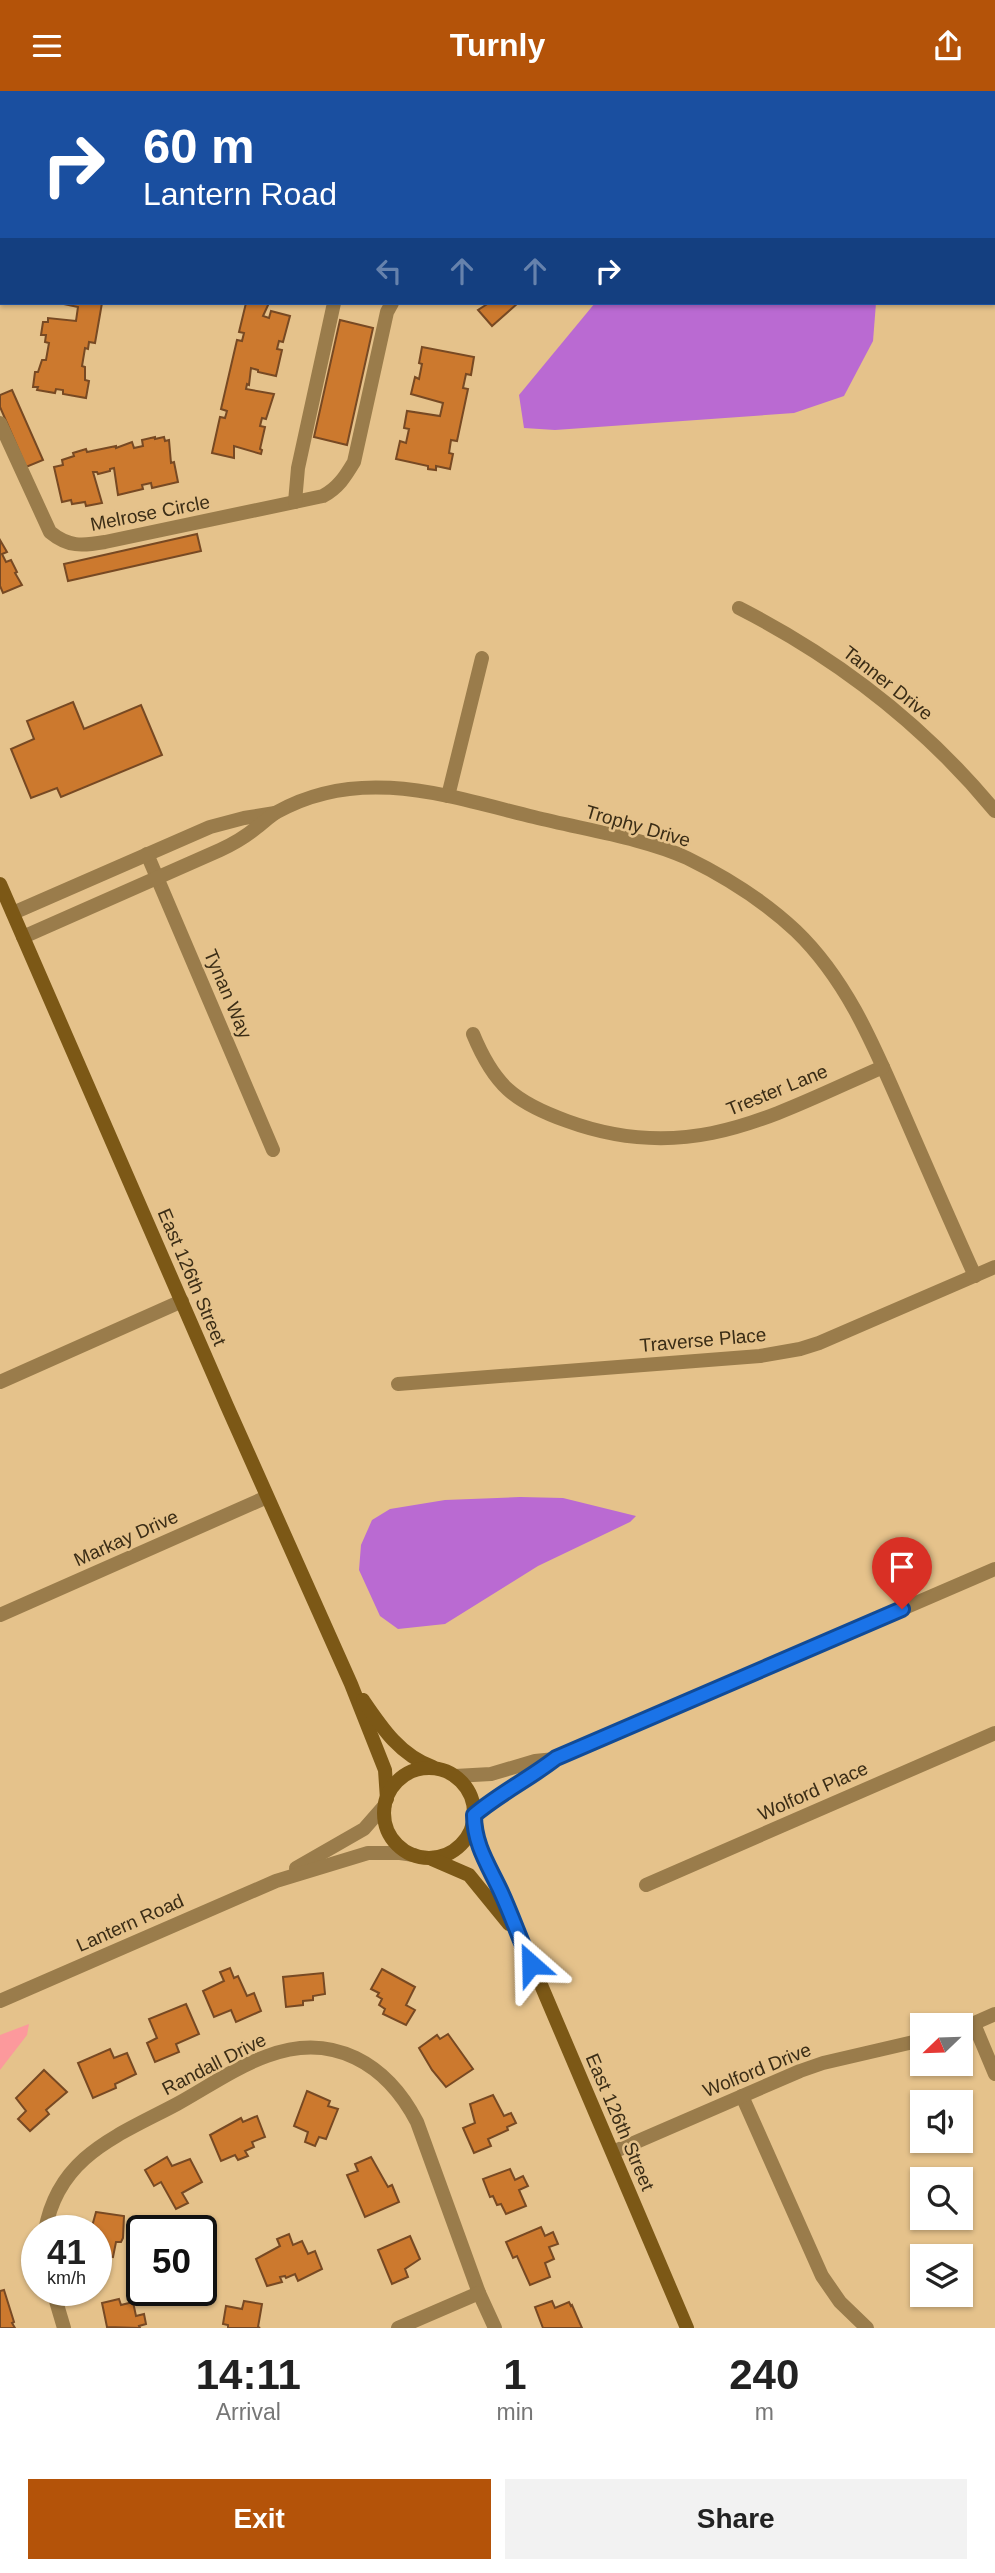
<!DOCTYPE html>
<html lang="en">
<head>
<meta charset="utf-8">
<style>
  :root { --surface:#fff; --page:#f2f2f2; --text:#222; --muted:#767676; --accent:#b45309 }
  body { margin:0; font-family:Arial,sans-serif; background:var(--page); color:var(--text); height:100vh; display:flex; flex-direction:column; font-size:26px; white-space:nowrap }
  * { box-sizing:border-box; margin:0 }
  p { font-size:23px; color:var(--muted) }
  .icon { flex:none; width:38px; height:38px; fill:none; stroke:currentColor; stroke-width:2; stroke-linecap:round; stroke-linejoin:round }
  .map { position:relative; height:2237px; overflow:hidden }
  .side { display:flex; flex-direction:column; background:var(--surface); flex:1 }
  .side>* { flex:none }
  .guide { position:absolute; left:0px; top:0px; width:996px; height:214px; box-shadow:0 2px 5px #0004; background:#1a4fa0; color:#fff; overflow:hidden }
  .needle { width:46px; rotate:247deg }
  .fabs { position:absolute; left:910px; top:1922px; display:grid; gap:14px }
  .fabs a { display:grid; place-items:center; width:63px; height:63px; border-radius:0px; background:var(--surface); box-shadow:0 2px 5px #0004; font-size:35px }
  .speed { position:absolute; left:21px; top:2124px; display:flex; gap:14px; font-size:35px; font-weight:700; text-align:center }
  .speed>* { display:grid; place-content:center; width:91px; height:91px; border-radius:50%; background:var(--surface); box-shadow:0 2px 5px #0004; line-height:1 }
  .speed small { font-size:18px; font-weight:400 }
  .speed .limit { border:4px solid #111; border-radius:10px; background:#fff; color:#111 }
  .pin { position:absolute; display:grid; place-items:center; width:60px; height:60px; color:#fff; margin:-72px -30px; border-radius:50% 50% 50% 0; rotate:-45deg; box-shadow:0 0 7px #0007 }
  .pin .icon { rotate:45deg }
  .me { position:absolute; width:77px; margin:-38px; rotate:335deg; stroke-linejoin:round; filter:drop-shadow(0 0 5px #0008) }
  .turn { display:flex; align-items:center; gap:24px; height:147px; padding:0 28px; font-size:32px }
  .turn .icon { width:91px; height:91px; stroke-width:2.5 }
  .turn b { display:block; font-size:49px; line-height:60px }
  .lanes { display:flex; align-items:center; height:66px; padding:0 28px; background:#0003; justify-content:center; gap:35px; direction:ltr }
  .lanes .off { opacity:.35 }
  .eta { display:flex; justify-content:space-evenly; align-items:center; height:119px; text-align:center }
  .eta b { font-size:42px; font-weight:600; line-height:49px }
  .button { display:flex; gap:14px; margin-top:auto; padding:14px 28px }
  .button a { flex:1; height:80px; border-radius:0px; background:var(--accent); color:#fff; font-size:28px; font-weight:600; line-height:80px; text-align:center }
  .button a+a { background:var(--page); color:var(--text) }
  header { display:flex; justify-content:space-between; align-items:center; height:91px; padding:0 28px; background:var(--accent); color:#fff; font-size:32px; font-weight:600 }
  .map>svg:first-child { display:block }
  .green { fill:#fc999c }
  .water { fill:#ba6ad2 }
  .building { fill:#cc792e; stroke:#774923; stroke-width:2 }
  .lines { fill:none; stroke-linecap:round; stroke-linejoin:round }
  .minor { stroke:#9a7c4b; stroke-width:14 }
  .tertiary { stroke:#9a7c4b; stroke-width:14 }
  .secondary { stroke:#7c5816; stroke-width:14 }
  .route-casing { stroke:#114b97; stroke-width:18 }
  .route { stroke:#1a73e8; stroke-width:12 }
  .labels { text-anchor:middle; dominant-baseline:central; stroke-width:5; stroke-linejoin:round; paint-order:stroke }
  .street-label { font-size:19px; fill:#3b2d16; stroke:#e5c28b }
</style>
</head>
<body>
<header><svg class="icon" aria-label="menu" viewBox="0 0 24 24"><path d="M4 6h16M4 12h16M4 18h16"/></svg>Turnly<svg class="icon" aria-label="share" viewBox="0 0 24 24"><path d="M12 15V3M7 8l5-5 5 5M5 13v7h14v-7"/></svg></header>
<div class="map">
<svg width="995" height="2237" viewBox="0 0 995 2237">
  <rect width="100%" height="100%" fill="#e5c28b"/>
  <path class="green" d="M29,1933L27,1944L0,1979V1944Z"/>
  <g class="water">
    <path d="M653,0H777L778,2H653Z"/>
    <path d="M595,212H876L873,250L844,305L794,322L555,339L524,337L519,304Z"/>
    <path d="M520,1406L563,1407L636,1425L630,1431L538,1475L445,1533L398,1538L380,1525L359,1479L361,1454L372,1429L390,1418L445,1409Z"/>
  </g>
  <g class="building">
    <path d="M407,0H483L405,2Z"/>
    <rect x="573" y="0" width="45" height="2"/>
    <path d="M59,212H102L95,252L89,251L88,258L85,257L82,275L85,276V289L89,290L86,307L63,303V299L56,298L55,302L37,299L38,296H33L35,281H38L42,269H46L49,252L45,251L46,244H41L43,231H48V227L76,230L78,216Z"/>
    <path d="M246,212H269L263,225L269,227L271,220L290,225L283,251L279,250L277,258L282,259L276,285L258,281V279L251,277L249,294L247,293L246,298L274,303L266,328L262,327L260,335L265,336L260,358L262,359L261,363L234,355V367L212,362L220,326L225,327L227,320L221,318L237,249L242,250L244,242L239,241Z"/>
    <path d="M489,212H518L492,235L478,219Z"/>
    <path d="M340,229L373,237L347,354L314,346Z"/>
    <path d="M422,256L474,266L471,284L466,283L463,297L468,298L457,350L451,349L449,362L453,363L450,378L436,375V379L428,378V375L396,368L400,350L406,352L409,338L404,337L407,320L440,325L443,312L411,303L415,286L419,288L422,273L419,272Z"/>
    <path d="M12,299L43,369L26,376L0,316V304Z"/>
    <path d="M155,346V348L164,346L165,350L169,349L171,372L174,371L178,391L152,397L151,392L142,394L143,398L118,404L114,377L110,378V380L98,383L97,381H93L102,412L86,415L85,411L72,413L71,409L62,411L54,376L63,374L62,369L74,365L73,362L86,358L87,361L116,355V357L132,351L134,357L143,355L142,349Z"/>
    <path d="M197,443L201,460L68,490L64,473Z"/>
    <path d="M0,449L7,461L2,463L6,471L11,469L17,481L15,482L22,494L3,502L0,495Z"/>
    <path d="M73,611L84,638L141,614L162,664L61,706L57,697L31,707L11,658L34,648L27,630Z"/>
    <path d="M230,1877L234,1887L238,1885L247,1905L254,1902L261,1920L236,1931L231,1919L214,1926L203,1900L224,1890L220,1881Z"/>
    <path d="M382,1878L415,1896L406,1914L415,1919L406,1934L383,1923L385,1918L379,1914L382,1908L377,1905L379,1902L371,1898Z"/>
    <path d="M323,1882L325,1903L313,1905V1909L303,1910V1914L286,1916L283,1886Z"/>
    <path d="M186,1913L199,1943L176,1953L179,1961L155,1971L147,1952L157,1947L149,1928Z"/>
    <path d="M448,1943L473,1978L446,1996L432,1979L419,1957L437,1944L440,1948Z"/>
    <path d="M110,1958L114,1967L127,1962L136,1983L115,1993L116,1997L93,2007L78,1972Z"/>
    <path d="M44,1979L67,2001L46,2019L49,2023L30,2040L18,2028L26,2020L16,2007Z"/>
    <path d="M307,2000L330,2010L328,2015L338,2018L326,2048L319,2046L315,2055L305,2051L308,2041L294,2035Z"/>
    <path d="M493,2004L504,2025L511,2022L516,2032L507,2036L508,2039L488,2048L491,2055L474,2062L463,2037L475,2032L470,2013Z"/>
    <path d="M257,2025L265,2046L252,2051L254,2056L245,2060L248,2065L238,2069L235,2064L221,2070L210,2044L241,2027L243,2031Z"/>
    <path d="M167,2066L172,2075L190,2068L202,2091L182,2102L188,2112L176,2118L161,2091L154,2095L145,2079Z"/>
    <path d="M371,2066L388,2096L392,2094L399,2111L365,2126L347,2084L358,2080L355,2073Z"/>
    <path d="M510,2078L515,2089L523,2085L528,2095L519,2099L526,2115L506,2123L501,2113L497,2114L493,2105L490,2106L483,2088Z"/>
    <path d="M96,2121L124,2125L123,2147L121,2151H116L113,2166L109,2165L108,2172L96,2171V2140L91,2139Z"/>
    <path d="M541,2136L545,2145L553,2141L558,2153L549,2156L554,2168L545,2172L550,2186L530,2194L517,2165L513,2167L506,2151Z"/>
    <path d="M289,2143L293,2154L302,2150L308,2163L315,2160L322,2178L298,2190L295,2183L286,2187L285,2185L280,2186L282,2191L267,2195L256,2168L280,2155L277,2148Z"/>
    <path d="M410,2145L420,2168L405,2178L408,2186L392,2193L378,2159Z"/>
    <path d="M4,2199L14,2231L12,2232L15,2237H0V2200Z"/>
    <path d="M119,2208L121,2214L133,2211L136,2225L144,2223L146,2233L139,2235L140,2237L107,2236L102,2212Z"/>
    <path d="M244,2210L262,2213L258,2236L260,2237H228V2234L223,2233L226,2215L242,2218Z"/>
    <path d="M552,2210L555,2217L569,2211L571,2215L572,2214L582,2237H543L535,2216Z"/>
  </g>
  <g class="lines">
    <g class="minor">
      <path d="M526,0L527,2"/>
      <path d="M284,2L287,0"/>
      <path d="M0,102H2"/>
      <path d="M0,194L2,183"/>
      <path d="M0,332L50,441C68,456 82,455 105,451L323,405C338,397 345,386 354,371L387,221L392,212"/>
      <path d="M295,411L298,377L334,212"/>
      <path d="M739,517C837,567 925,635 995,720"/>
      <path d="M448,705L482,567"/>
      <path d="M147,763L273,1059"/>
      <path d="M13,822L210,736L244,727L275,722"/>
      <path d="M23,846L220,759C233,753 245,746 256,737C263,732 270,725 277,721C361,674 448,705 534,726C581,738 644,747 687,767C726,786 764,810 796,840C849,891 876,960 905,1026C928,1079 951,1132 975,1185"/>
      <path d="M473,943C494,994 514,1011 567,1030C690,1075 773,1024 883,976"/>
      <path d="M0,1291L182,1210"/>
      <path d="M398,1293L760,1265L800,1258L819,1252L995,1176"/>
      <path d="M0,1524L267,1406"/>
      <path d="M646,1794L995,1642"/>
      <path d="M974,1933L995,1983"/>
      <path d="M961,1938L995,1923"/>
      <path d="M742,2005L822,2185L840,2211L867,2237"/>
      <path d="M613,2061L800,1980L823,1972L922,1949"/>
      <path d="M45,2140C58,2065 117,2045 177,2013C206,1997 236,1976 267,1965C333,1940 387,1973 417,2031L479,2202L495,2237"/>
      <path d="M53,2200L64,2237"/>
      <path d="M398,2237L479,2202"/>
    </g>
    <g class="tertiary">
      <path d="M455,1685L491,1683L535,1670L555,1668"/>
      <path d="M474,1724C500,1702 529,1688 556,1667L995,1478"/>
      <path d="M296,1777L364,1738L385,1714"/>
      <path d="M0,1910L276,1790L368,1762H400L414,1764"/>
    </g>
    <g class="secondary">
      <path d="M0,793L227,1315L351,1593L385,1679L387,1708"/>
      <path d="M363,1609C382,1637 400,1664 433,1676"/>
      <circle cx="429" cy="1722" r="45"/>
      <path d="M474,1729L480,1759L501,1800L687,2237"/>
      <path d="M432,1768L469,1784L509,1833"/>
    </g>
  </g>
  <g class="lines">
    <g class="route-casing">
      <path id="route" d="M531,1873C520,1849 512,1825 501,1801C489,1775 474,1754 474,1724C500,1702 529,1688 556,1667L902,1518"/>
    </g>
    <use href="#route" class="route"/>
  </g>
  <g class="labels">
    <g class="street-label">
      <text transform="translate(150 422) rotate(-11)">Melrose Circle</text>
      <text transform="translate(888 592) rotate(38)">Tanner Drive</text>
      <text transform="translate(638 735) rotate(16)">Trophy Drive</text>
      <text transform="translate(228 903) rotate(67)">Tynan Way</text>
      <text transform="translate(777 999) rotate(-22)">Trester Lane</text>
      <text transform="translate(192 1186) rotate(67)">East 126th Street</text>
      <text transform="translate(703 1249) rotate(-5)">Traverse Place</text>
      <text transform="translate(126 1447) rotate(-24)">Markay Drive</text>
      <text transform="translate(813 1700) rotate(-24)">Wolford Place</text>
      <text transform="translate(130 1832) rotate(-24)">Lantern Road</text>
      <text transform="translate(214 1973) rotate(-27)">Randall Drive</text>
      <text transform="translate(757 1979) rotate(-22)">Wolford Drive</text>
      <text transform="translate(620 2031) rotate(67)">East 126th Street</text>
    </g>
  </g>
</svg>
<div class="fabs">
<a><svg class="needle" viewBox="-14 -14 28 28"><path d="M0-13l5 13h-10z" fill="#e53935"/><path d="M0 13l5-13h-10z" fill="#767676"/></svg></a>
<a><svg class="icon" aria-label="sound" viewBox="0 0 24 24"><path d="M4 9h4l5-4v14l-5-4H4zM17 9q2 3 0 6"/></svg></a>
<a><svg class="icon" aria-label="search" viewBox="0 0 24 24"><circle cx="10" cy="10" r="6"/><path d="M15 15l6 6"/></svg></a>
<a><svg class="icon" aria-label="layers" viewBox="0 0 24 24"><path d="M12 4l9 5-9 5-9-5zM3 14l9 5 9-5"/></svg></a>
</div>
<div class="speed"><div>41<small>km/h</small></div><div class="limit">50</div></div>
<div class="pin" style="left:902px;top:1518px;background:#d93025"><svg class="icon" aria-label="arrive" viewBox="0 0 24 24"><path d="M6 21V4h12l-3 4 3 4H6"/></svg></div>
<svg class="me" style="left:531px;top:1873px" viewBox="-20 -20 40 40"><path d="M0-17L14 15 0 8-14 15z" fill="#1a73e8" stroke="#fff" stroke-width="4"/></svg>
<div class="guide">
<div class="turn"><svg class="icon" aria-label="right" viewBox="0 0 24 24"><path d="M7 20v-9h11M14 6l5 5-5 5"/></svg><div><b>60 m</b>Lantern Road</div></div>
<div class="lanes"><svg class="icon off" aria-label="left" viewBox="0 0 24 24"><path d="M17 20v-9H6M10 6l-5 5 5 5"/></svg><svg class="icon off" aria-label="ahead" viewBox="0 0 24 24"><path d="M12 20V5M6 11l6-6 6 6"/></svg><svg class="icon off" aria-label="ahead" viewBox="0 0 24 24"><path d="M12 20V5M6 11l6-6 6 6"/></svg><svg class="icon" aria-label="right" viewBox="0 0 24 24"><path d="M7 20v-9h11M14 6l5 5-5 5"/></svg></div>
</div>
</div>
<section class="side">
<div class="eta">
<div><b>14:11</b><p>Arrival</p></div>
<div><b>1</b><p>min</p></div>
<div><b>240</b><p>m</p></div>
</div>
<div class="button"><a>Exit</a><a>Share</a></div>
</section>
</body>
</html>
